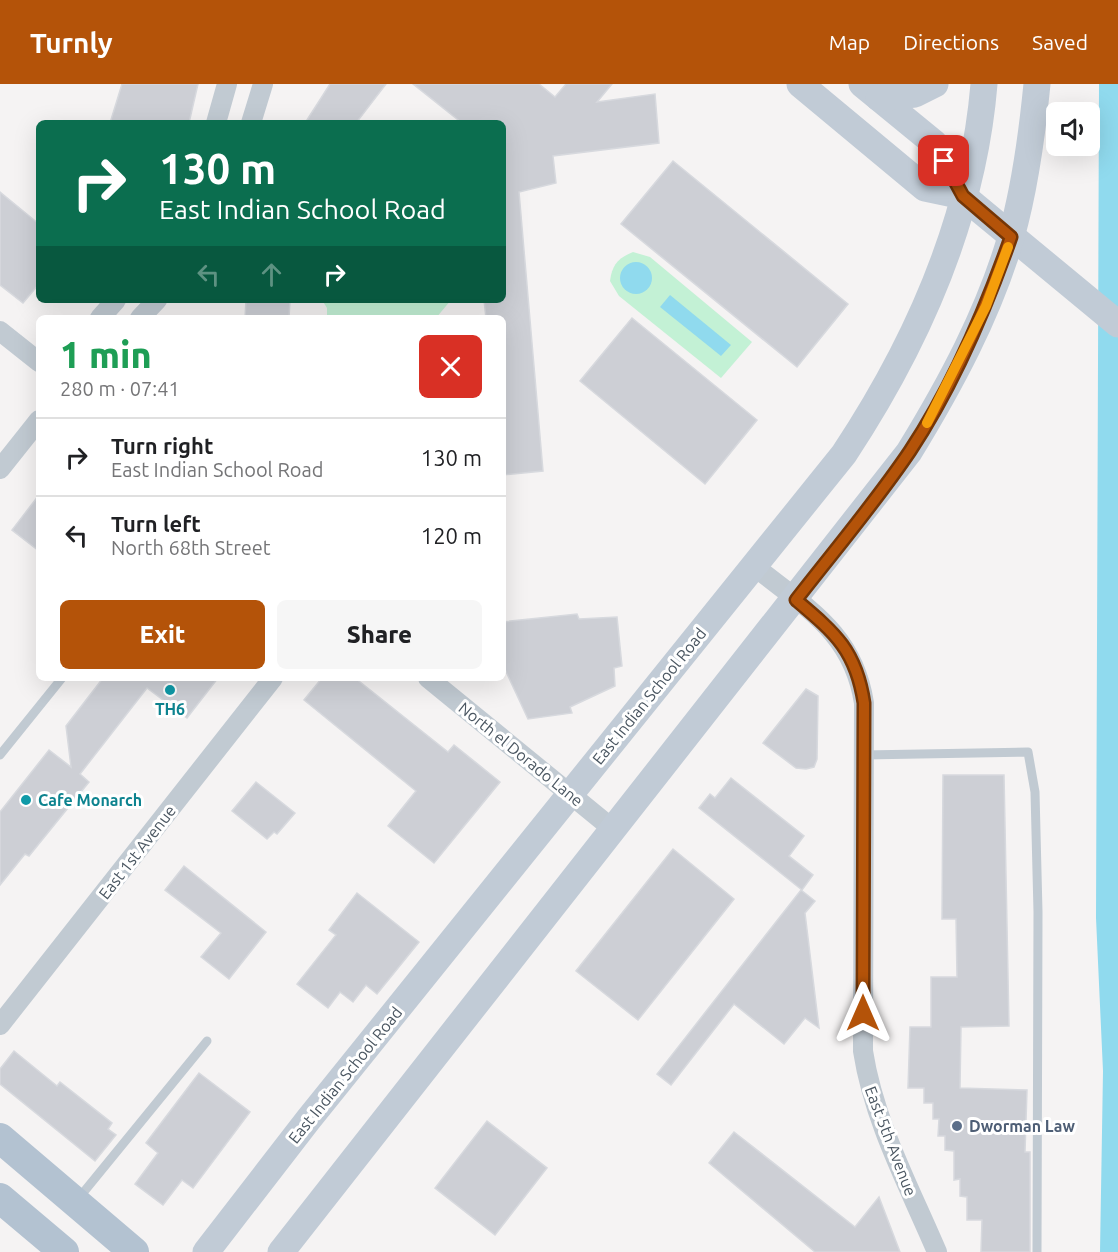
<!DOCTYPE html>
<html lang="en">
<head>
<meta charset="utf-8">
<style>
  :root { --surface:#fff; --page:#f6f6f6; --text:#202124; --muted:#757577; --line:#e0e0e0; --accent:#b45309 }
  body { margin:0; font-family:Ubuntu,sans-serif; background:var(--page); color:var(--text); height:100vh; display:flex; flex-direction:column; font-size:22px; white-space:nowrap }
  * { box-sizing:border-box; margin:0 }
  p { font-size:20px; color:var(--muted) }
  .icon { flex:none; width:33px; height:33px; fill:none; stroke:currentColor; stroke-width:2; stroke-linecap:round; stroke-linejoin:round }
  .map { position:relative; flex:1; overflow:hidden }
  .side { position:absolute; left:36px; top:231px; width:470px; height:366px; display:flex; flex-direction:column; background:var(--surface); border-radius:9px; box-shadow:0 6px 24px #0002 }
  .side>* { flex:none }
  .top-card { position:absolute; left:36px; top:36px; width:470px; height:183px; border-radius:9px; box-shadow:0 6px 24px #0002; background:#0b6e4f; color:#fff; overflow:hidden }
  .buttons { position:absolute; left:1046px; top:18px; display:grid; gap:12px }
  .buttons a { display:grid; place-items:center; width:54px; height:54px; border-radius:9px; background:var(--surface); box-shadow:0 6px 24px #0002; font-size:30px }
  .pin { position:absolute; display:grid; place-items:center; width:51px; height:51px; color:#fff; margin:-26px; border-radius:12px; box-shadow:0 3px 9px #0006 }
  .me { position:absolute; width:66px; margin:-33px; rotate:0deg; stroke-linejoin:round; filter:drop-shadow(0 0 4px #0008) }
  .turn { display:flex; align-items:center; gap:21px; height:126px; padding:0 24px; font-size:27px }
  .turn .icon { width:78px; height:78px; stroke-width:2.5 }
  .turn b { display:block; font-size:42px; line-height:51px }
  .lanes { display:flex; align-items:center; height:57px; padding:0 24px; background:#0003; justify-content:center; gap:30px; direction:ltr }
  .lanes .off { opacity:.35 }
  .round { display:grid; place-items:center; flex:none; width:63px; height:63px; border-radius:9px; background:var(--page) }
  .overview { display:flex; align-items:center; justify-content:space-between; height:102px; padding:0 24px }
  h1 { font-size:36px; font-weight:800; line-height:45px; color:#1e9e55 }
  .button { display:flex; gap:12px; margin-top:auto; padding:12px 24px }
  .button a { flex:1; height:69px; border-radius:9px; background:var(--accent); color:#fff; font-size:24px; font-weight:800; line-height:69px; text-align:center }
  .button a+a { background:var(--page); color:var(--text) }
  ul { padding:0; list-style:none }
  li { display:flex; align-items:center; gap:18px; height:78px; padding:0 24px; border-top:2px solid var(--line) }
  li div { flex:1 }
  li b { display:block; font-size:22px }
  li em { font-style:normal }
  header { display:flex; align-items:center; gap:36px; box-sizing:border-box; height:84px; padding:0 30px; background:var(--accent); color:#fff }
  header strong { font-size:28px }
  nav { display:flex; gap:33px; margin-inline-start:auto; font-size:21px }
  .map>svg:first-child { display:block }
  .green { fill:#c3f1d5 }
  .water { fill:#90daee }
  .building { fill:#cdcfd5; stroke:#d7d9de; stroke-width:1.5 }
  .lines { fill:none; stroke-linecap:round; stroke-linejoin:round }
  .lane { stroke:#c1cad2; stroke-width:9 }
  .street { stroke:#c1cad2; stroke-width:20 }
  .secondary { stroke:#c1cbd6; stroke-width:27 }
  .primary { stroke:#b3c2d1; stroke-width:30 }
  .route-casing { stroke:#753606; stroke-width:15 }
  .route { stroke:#b45309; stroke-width:10 }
  .slow { stroke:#f59e0b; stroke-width:10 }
  .culture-dot { fill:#0f9aa8; stroke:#fff; stroke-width:2 }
  .service-dot { fill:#5c6f8a; stroke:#fff; stroke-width:2 }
  .labels { text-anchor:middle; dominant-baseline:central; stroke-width:6; stroke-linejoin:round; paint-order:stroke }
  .street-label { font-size:16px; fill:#4a5661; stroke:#fff }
  .culture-label { font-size:16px; font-weight:bold; fill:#0d838f; stroke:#fff }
  .service-label { font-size:16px; font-weight:bold; fill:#4e5e75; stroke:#fff; text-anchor:start }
</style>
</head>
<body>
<header>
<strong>Turnly</strong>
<nav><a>Map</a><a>Directions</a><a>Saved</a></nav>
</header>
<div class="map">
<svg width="1118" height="1168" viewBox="0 0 1118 1168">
  <rect width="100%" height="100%" fill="#f5f3f3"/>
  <g class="green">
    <path d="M633,168L650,173L752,258L721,294L619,212L610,197C612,181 618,174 633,168Z"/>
    <path d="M322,216H451L436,234H327V224Z"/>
  </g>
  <g class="water">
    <path d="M1099,0H1118V1168H1100L1103,987L1096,834Z"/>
    <circle cx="636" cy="194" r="16"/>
    <path d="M670,211L731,261L721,272L660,223Z"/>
  </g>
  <g class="building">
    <path d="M122,0H198L189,39H110Z"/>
    <path d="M330,0H386L356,39H305Z"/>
    <path d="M413,0H539L555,13L566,0H612L597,18L655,10L659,59L553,72L556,99L519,108L543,387L502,391V234H486L484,216H502V39H462Z"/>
    <path d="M673,77L848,220L797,283L621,140Z"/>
    <path d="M0,108L39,140V200L23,219L0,201Z"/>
    <path d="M246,216H290L289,234H245Z"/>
    <path d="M632,234L757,336L705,400L580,297Z"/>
    <path d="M39,411V467L12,446Z"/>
    <path d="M577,530L579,535L617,533L622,582L614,584L615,602L570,623L572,629L528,635L502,579V538Z"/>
    <path d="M103,594H218L187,634L147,604L80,690L89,698L29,772L25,770L0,801V728L49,666L71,683L66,642Z"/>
    <path d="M322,594H355L448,668L454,661L500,698L434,779L388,742L416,707L304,616Z"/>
    <path d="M806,605L818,612L817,675L814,683L806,685L796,684L763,659Z"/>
    <path d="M943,691H1004L1009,942L961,943L960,1004L1027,1006L1025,1068H1030V1168H981L982,1136H967V1113L960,1112V1095L954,1096V1067L945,1066V1052H938L939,1035H933V1019H924V1004H908L910,943H931V893H957L956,835H942Z"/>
    <path d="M731,694L804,752L789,772L813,791L802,806L699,724L710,710L715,714Z"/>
    <path d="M256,698L295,729L277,750L274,748L267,755L232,727Z"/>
    <path d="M673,765L734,815L638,936L576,887Z"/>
    <path d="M184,782L266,848L229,895L201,873L221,849L165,806Z"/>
    <path d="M801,806L815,817L805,829L819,944L805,934L784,960L734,920L671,1001L657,990Z"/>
    <path d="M357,809L419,858L377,910L366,901L353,918L340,908L328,924L297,900L336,851L329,846Z"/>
    <path d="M14,967L57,1002L60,998L112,1039L108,1045L116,1051L95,1077L0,1000V985Z"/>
    <path d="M199,989L250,1028L193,1104L182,1096L163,1121L135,1100L158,1069L146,1059Z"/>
    <path d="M487,1037L547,1084L495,1151L435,1104Z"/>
    <path d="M734,1048L855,1143L879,1113L900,1168H815L709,1079Z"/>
  </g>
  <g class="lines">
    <g class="lane">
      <path d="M0,671L62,594"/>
      <path d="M864,671L1028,668L1035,708L1038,828L1037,1168"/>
      <path d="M78,1115L207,957"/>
    </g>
    <g class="street">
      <path d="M216,39L227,0"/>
      <path d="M251,39L263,0"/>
      <path d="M100,234L116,216"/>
      <path d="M140,234L157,216"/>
      <path d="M0,247L39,278"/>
      <path d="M0,385L39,336"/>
      <path d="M754,482C806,524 853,548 864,619L863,967C874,1038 909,1102 937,1168"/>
      <path d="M428,594L614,746"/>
      <path d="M0,941L273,594"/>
    </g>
    <g class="secondary">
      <path d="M800,0L925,104L963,112"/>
      <path d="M862,0L934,59L963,112L1118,240"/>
      <path d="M879,14L915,10L935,0"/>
      <path d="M206,1168L308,1036L844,370C918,258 973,134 984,0"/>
      <path d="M281,1168L909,368C950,301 989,229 1011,153C1025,104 1032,51 1037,0"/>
    </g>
    <g class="primary">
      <path d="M0,1054L134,1168"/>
      <path d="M0,1114L64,1168"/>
    </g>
  </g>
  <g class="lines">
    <g class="route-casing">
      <path id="route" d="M863,929L864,619C856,566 835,549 796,516C834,467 875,419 910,367C953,302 985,227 1011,153L963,112L944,77"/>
    </g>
    <use href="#route" class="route"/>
    <path class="slow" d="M927,339L986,222L1008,163"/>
  </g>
  <g class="culture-dot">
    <circle cx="170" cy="606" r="6"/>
    <circle cx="26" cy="716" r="6"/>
  </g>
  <circle class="service-dot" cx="957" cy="1042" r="6"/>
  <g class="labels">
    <g class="street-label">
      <text transform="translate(649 612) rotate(-51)">East Indian School Road</text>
      <text transform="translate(521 670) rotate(39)">North el Dorado Lane</text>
      <text transform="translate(137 768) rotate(-52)">East 1st Avenue</text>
      <text transform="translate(345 991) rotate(-51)">East Indian School Road</text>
      <text transform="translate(891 1057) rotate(69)">East 5th Avenue</text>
    </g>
    <g class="culture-label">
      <text x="170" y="625">TH6</text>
      <text x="38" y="716" text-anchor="start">Cafe Monarch</text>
    </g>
    <g class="service-label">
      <text x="969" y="1042">Dworman Law</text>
    </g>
  </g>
</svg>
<div class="buttons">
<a><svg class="icon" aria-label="sound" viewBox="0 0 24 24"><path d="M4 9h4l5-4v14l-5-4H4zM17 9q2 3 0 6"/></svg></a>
</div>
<div class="pin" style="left:944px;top:77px;background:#d93025"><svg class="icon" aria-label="arrive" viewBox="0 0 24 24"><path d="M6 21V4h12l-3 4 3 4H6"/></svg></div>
<svg class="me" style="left:863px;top:929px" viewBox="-20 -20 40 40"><path d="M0-17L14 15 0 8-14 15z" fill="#b45309" stroke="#fff" stroke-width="4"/></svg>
<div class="top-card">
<div class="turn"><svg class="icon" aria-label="right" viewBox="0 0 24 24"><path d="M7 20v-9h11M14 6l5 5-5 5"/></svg><div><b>130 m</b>East Indian School Road</div></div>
<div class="lanes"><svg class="icon off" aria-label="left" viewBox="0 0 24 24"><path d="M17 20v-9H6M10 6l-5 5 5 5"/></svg><svg class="icon off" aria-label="ahead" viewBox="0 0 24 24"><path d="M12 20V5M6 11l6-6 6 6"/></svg><svg class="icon" aria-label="right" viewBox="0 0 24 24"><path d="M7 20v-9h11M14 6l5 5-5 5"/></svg></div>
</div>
<section class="side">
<div class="overview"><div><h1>1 min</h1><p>280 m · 07:41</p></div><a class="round" style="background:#d93025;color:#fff"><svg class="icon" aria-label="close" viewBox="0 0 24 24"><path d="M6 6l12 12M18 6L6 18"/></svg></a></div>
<ul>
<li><svg class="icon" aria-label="right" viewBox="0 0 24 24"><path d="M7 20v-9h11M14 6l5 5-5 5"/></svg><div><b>Turn right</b><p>East Indian School Road</p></div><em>130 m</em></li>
<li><svg class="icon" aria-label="left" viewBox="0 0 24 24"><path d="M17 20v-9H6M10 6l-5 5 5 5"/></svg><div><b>Turn left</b><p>North 68th Street</p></div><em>120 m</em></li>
</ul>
<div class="button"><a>Exit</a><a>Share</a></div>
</section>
</div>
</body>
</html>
